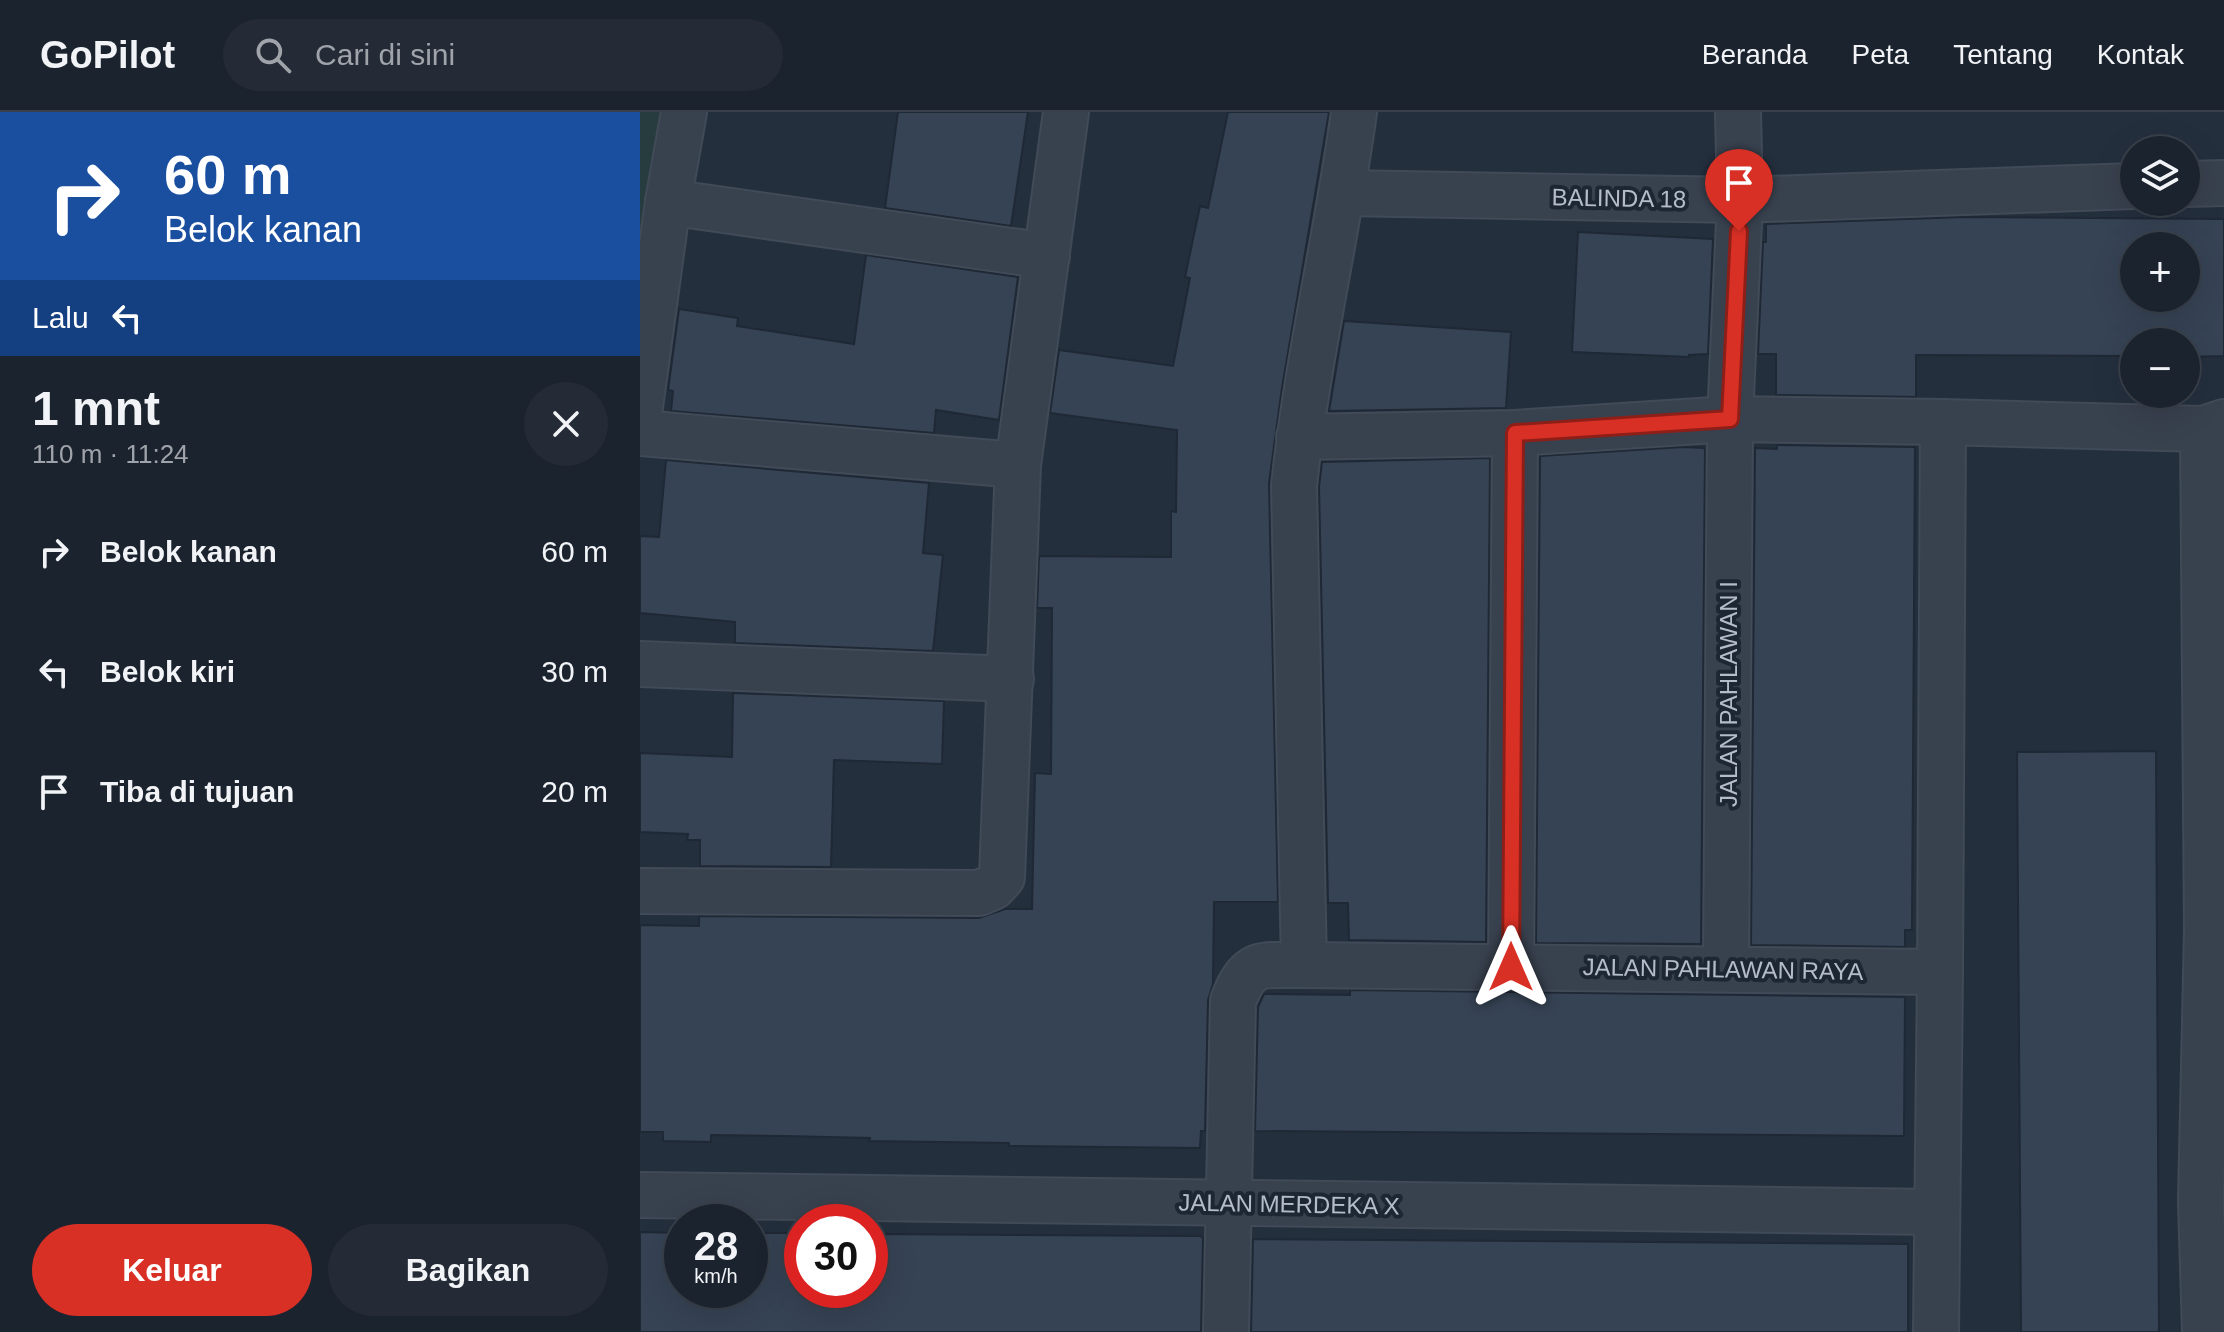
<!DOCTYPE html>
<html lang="id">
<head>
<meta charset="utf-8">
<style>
  :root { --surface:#1b232e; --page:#242b36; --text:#f1f3f6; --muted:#a0a4aa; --line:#39404a; --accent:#d93025 }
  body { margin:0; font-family:Helvetica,sans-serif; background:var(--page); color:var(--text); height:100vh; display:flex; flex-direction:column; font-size:30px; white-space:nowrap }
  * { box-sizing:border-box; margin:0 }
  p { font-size:26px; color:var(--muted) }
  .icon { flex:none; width:44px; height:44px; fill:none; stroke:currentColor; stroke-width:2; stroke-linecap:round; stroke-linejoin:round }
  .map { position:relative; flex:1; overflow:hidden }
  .drawer { display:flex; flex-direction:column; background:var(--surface); width:640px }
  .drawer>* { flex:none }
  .guide { background:#1a4fa0; color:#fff; overflow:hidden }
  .fabs { position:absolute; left:1480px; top:24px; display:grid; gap:16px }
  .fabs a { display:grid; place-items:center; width:80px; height:80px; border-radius:50%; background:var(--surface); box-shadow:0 8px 32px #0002,0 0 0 2px var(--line); font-size:40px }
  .speed { position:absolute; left:24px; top:1092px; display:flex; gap:16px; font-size:40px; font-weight:700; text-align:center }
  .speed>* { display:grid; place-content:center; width:104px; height:104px; border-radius:50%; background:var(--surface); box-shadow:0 8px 32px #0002,0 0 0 2px var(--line); line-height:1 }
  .speed small { font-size:20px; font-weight:400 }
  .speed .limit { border:12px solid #d22; background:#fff; color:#111 }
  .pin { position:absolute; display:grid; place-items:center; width:68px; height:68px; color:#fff; margin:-82px -34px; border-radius:50% 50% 50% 0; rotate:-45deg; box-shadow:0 0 8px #0007 }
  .pin .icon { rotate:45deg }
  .me { position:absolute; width:88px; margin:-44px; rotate:0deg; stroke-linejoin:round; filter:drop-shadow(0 0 6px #0008) }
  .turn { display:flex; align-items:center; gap:28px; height:168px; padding:0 32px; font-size:36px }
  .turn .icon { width:104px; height:104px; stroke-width:2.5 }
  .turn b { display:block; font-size:56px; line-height:68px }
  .then { display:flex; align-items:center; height:76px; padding:0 32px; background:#0003; gap:16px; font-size:30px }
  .round { display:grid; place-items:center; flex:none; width:84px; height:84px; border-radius:42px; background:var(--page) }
  .headline { display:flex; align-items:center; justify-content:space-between; height:136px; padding:0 32px }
  h1 { font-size:48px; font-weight:600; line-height:60px }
  .primary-button { display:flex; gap:16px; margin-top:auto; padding:16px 32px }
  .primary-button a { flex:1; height:92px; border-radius:48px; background:var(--accent); color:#fff; font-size:32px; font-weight:600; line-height:92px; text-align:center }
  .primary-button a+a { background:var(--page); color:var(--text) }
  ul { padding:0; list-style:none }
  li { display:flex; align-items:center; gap:24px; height:120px; padding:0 32px }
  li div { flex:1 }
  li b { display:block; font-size:30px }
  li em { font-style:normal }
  header { display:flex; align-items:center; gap:48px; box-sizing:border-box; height:112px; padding:0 40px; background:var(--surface); border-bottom:2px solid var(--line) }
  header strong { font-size:38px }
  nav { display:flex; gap:44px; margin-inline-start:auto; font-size:28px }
  .search { width:560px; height:72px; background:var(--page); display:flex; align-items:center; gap:20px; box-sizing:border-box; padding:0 28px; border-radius:44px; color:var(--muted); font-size:30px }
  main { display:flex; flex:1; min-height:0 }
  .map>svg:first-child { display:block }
  .green { fill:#263c3f }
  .building { fill:#364354; stroke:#1f2835; stroke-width:2; fill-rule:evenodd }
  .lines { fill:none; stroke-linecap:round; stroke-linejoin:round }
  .minor-casing { stroke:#414a57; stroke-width:48 }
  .minor { stroke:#38414e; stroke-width:44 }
  .route-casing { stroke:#8d1f18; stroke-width:20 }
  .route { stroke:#d93025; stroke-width:14 }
  .labels { text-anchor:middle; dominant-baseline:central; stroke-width:8; stroke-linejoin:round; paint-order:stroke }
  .street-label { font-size:24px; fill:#b4bcc9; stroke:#1d2633 }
</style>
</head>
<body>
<header>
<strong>GoPilot</strong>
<div class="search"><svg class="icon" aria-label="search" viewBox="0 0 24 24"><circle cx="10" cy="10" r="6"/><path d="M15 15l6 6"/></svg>Cari di sini</div>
<nav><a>Beranda</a><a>Peta</a><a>Tentang</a><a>Kontak</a></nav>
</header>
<main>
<section class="drawer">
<div class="guide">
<div class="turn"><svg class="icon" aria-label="right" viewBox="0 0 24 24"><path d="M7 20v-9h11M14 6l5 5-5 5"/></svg><div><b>60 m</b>Belok kanan</div></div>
<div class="then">Lalu<svg class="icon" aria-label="left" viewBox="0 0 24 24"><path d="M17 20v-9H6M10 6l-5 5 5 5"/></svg></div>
</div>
<div class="headline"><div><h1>1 mnt</h1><p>110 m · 11:24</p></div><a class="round"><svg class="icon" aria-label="close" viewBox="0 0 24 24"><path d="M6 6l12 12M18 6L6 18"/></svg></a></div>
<ul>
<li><svg class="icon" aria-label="right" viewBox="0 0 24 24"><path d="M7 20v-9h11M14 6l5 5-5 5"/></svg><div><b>Belok kanan</b></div><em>60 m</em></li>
<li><svg class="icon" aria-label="left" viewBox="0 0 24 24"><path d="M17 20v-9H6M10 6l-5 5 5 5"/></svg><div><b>Belok kiri</b></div><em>30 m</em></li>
<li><svg class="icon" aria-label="arrive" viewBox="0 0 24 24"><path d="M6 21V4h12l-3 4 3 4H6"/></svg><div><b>Tiba di tujuan</b></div><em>20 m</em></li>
</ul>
<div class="primary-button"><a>Keluar</a><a>Bagikan</a></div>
</section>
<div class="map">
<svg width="1584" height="1220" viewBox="0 0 1584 1220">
  <rect width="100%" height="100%" fill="#242f3e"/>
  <path class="green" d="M0,0H44L0,259Z"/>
  <g class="building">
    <path d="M258,0H388L371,114L245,96Z"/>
    <path d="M588,0H689L642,276L629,371L638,790H574L573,872L568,888L565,1019H561L560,1036L369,1034V1031L229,1029L230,1026L144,1024L71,1023V1030L23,1029V1020H0V813L59,814V804L339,806L365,797H392L395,661L411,662L412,496H397L399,444L531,445V399L536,400L537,318L410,301L419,238L533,254L550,166L545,165L560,94L568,96Z"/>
    <path d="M1325,105L1584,107V244L1546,245V230H1494V244L1276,243V285L1136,283V242H1118L1123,130H1126V112ZM1494,134H1546V186H1494Z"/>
    <path d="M938,120L1073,127L1068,242L1049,243V245L932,240Z"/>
    <path d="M226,143L378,165L359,308L296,298L294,321L31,299L33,279L28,278L39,197L98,206L97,214L214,232Z"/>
    <path d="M704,209L871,220L866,296L689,299Z"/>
    <path d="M1137,333L1275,335L1272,818H1265V835L1111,833L1115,336L1137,337Z"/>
    <path d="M1042,335L1065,336L1061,832L896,831L900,344Z"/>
    <path d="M850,346L846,830L709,828L708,791H688L679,375L682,350Z"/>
    <path d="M26,348L289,371L283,441L303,443L293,539L95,531V510L0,501V424L19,425Z"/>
    <path d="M93,581L304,589L302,652L194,648L191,755L60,754V728H47L48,722L0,720V641L92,645Z"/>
    <path d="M1516,639L1519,1220H1381L1377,640Z"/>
    <path d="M710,878L1265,885L1264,1024L615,1019L618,895L624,882L710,883Z"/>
    <path d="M0,1120L42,1121V1178H110V1121H162V1178H230V1122L560,1124L563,1126L561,1220H0Z"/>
    <path d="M613,1127L1268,1132V1220H611Z"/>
  </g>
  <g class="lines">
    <g class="minor-casing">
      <g id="minor">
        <path d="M1546,72L1584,71"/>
        <path d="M703,81L1100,88L1494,74"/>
        <path d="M28,90L407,144"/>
        <path d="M0,295L28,90L44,0"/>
        <path d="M0,321L378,353"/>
        <path d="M659,325L875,321L1090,307L1303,310L1563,317"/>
        <path d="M0,552L371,567"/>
        <path d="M0,779L339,781L353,775L362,765L378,353L426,0"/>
        <path d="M664,853L654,374C667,248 697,125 714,0"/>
        <path d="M871,855L875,321"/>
        <path d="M1086,857L1090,307L1100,88L1098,0"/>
        <path d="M0,1083L1297,1100"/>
        <path d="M586,1220L593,889C610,845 623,854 664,853L1300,860"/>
        <path d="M1296,1220L1300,860L1303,310"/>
        <path d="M1565,1220L1561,1089L1567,818L1563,317L1584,310"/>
      </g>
    </g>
    <use href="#minor" class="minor"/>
  </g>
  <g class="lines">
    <g class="route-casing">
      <path id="route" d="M871,855L875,321L1090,307L1099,119"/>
    </g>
    <use href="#route" class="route"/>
  </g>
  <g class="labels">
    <g class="street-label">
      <text transform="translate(979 86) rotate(1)">BALINDA 18</text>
      <text transform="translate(1088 582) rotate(-90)">JALAN PAHLAWAN I</text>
      <text transform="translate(1083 857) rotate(1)">JALAN PAHLAWAN RAYA</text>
      <text transform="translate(649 1092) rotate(1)">JALAN MERDEKA X</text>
    </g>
  </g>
</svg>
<div class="fabs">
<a><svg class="icon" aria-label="layers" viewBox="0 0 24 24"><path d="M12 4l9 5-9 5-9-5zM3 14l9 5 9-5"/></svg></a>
<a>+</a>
<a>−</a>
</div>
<div class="speed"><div>28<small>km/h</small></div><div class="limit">30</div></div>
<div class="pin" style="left:1099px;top:119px;background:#d93025"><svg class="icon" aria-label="arrive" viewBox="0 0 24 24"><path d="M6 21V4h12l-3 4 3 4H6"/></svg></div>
<svg class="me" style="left:871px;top:855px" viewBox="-20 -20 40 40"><path d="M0-17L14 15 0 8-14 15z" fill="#d93025" stroke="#fff" stroke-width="4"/></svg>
</div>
</main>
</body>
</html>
